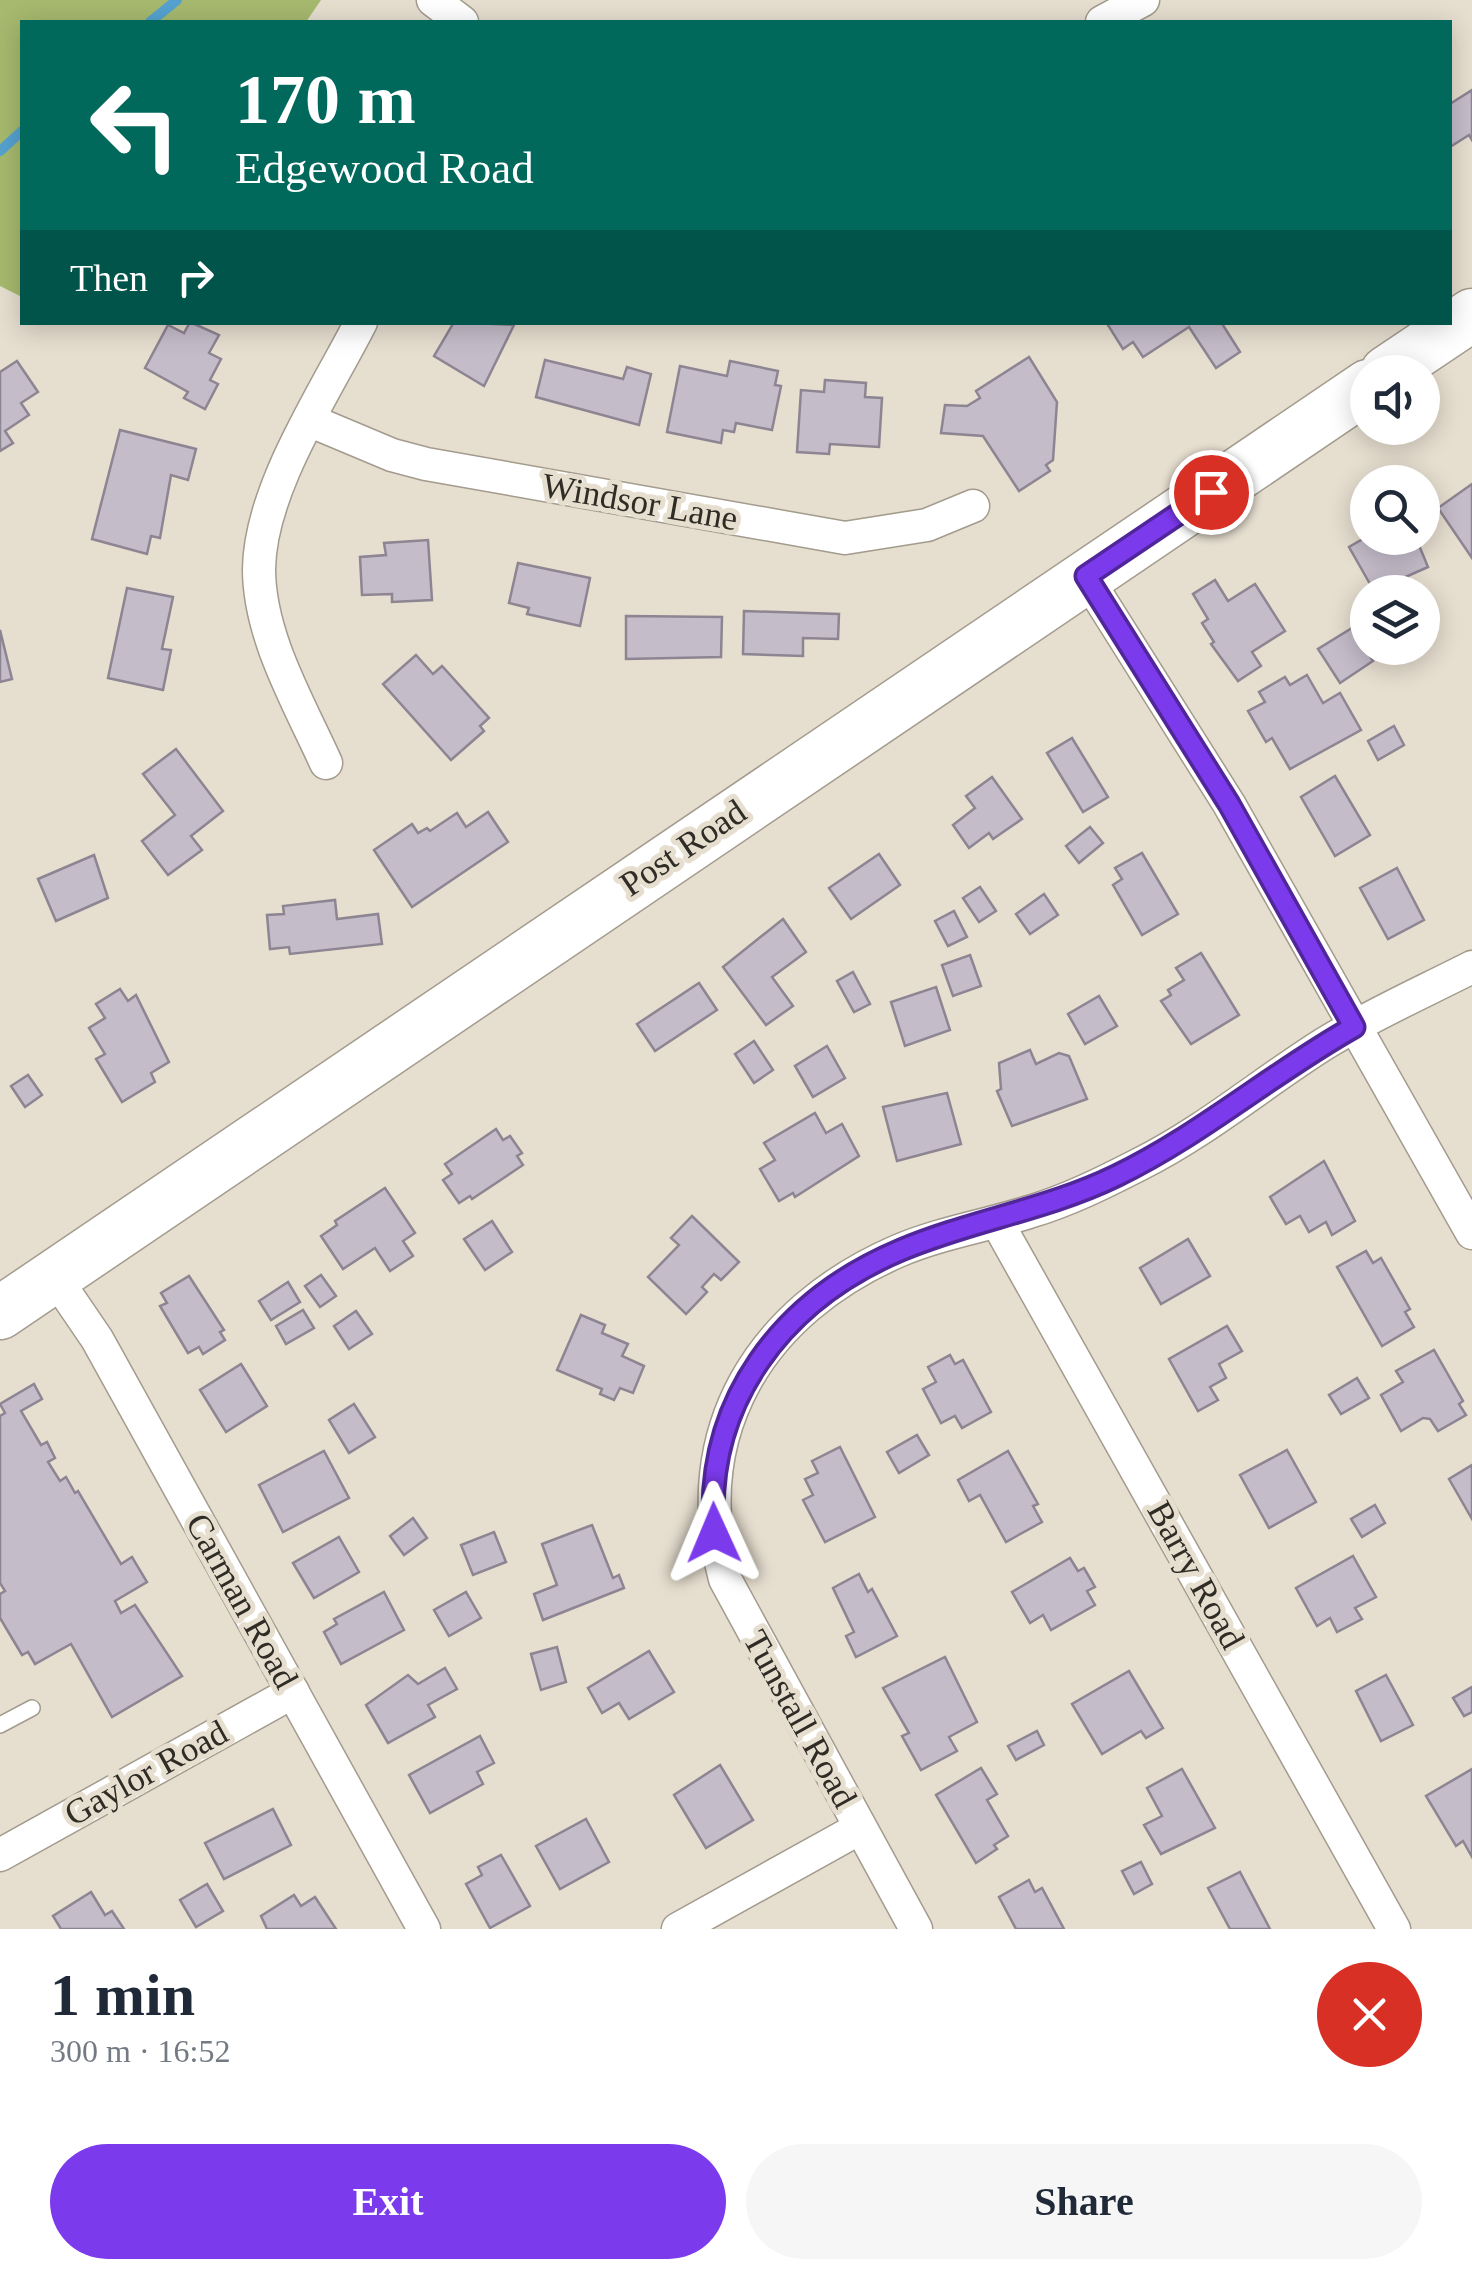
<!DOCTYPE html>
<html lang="en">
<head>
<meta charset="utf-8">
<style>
  :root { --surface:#fff; --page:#f6f6f7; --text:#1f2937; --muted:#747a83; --accent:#7c3aed }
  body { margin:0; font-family:"Times New Roman",serif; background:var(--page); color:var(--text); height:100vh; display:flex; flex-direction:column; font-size:38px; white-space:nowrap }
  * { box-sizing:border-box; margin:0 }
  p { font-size:32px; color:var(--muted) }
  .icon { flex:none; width:55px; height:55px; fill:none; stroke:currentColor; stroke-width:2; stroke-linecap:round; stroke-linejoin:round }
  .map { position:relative; height:1929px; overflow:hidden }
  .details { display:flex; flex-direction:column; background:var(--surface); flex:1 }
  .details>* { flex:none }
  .guide { position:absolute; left:20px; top:20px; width:1432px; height:305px; border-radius:0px; box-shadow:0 5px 25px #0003; background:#00695c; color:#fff; overflow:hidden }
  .controls { position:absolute; left:1350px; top:355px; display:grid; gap:20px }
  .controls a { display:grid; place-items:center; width:90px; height:90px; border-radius:50%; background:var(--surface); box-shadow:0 5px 25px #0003; font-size:50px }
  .pin { position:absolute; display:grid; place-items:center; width:85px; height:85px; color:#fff; margin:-42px; border:5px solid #fff; border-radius:50%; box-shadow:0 2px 10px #0007 }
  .me { position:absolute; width:110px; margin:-55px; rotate:359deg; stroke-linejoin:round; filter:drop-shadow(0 0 8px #0008) }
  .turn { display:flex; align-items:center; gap:35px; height:210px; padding:0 50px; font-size:45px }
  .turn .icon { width:130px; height:130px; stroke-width:2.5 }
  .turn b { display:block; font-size:70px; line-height:85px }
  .then { display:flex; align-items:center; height:95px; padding:0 50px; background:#0003; gap:20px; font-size:38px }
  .round { display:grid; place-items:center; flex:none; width:105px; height:105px; border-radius:52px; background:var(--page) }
  .summary { display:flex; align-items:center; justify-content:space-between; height:170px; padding:0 50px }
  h1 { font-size:60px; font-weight:600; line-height:75px }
  .primary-button { display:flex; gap:20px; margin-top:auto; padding:20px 50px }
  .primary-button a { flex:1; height:115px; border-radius:60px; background:var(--accent); color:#fff; font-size:40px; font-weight:600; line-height:115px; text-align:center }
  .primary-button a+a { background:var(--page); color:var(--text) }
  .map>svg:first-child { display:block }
  .forest { fill:#a6b96e }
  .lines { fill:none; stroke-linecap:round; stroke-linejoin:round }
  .stream { stroke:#55a2d0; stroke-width:10 }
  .building { fill:#c5bcca; stroke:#8d8592; stroke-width:2.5 }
  .lane-casing { stroke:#a39b8d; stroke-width:18 }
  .street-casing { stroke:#a39b8d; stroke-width:35 }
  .primary-casing { stroke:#a39b8d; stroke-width:55 }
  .lane { stroke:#fff; stroke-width:15 }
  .street { stroke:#fff; stroke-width:32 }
  .primary { stroke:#fff; stroke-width:52 }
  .route-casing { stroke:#51269a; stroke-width:25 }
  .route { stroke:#7c3aed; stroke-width:18 }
  .labels { text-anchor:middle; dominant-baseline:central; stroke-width:10; stroke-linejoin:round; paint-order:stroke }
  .street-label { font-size:35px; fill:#2f2c26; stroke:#e6decf }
</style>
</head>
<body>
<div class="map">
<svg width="1472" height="1929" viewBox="0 0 1472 1929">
  <rect width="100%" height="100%" fill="#e6decf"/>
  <path class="forest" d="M0,0H321L306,22H22V297L0,286Z"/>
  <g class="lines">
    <g class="stream">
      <path d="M150,22L177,0"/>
      <path d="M0,151L22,131"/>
    </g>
  </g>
  <g class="building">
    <path d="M1472,90V140L1469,135L1450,147V104Z"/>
    <path d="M190,322L219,335L209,353L221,359L210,380L218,384L205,409L184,398L188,392L145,368L168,325L184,333Z"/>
    <path d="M454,322L514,325L484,386L434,356Z"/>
    <path d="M1106,322H1221L1240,352L1216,368L1189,327L1143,357L1133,342L1123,349Z"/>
    <path d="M1029,357L1057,402L1053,460L1046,465L1050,471L1019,491L983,436L941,433L945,405L967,406L980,398L976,391Z"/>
    <path d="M545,360L623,379L627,367L651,374L639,425L536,397Z"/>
    <path d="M17,361L38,392L21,403L29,415L5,431L13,443L0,451V372Z"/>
    <path d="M730,361L778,371L775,385L781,386L772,430L736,423L734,432L723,430L721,443L667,432L680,366L727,376Z"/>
    <path d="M825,380L866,383L865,397L882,398L879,447L830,444L829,454L797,452L801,390L824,392Z"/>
    <path d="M120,430L196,449L188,480L171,475L160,538L151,536L147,554L92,539Z"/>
    <path d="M1472,484V558L1438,508Z"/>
    <path d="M1368,536L1416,538L1428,567L1374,591L1349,547Z"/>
    <path d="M428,540L432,600L392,602V594L362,595L360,557L386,555L384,543Z"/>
    <path d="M518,563L590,578L580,626L527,614L529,608L509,603Z"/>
    <path d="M1215,580L1228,601L1255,584L1285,631L1252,652L1261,666L1238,681L1211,644L1214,642L1202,623L1208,619L1193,594Z"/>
    <path d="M127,588L173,597L162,649L171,650L163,690L108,678Z"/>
    <path d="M744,611L839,614L838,639L803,638V656L743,654Z"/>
    <path d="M626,616L722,617L721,657L626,659Z"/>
    <path d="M1352,628L1373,661L1340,683L1318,649Z"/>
    <path d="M0,630L12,679L0,682Z"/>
    <path d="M416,655L433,674L442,666L489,718L480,726L484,731L451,760L383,684Z"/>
    <path d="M1307,675L1323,703L1340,693L1361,730L1290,769L1272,738L1266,742L1248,711L1265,702L1259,692L1285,677L1290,685Z"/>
    <path d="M1394,726L1404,745L1378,760L1368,741Z"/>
    <path d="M1072,738L1108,797L1083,812L1047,753Z"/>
    <path d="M176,749L223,811L191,836L202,850L168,875L142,841L175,815L143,774Z"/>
    <path d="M1335,776L1370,835L1335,856L1301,797Z"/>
    <path d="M992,777L1022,819L993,839L989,833L969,848L953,825L975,808L966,796Z"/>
    <path d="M488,812L508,842L412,907L374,850L412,824L418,833L427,828L430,831L457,813L466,827Z"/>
    <path d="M1090,827L1103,843L1079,863L1066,846Z"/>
    <path d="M1142,853L1178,914L1142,935L1113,885L1122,879L1115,868Z"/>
    <path d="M879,854L900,885L851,919L829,888Z"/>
    <path d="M94,855L108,898L56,921L38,879Z"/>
    <path d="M1397,868L1424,920L1388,939L1360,888Z"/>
    <path d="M980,887L996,911L979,922L963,898Z"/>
    <path d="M1044,894L1058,915L1030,934L1016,914Z"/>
    <path d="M335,900L337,919L378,914L382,944L290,954L289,947L270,949L267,915L284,914L283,906Z"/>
    <path d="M954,911L967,937L948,946L935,921Z"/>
    <path d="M783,919L806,952L772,977L793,1006L766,1025L723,967Z"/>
    <path d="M1201,953L1239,1015L1191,1044L1161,1001L1171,995L1168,990L1184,980L1176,968Z"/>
    <path d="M970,955L981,986L953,996L942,965Z"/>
    <path d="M853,972L870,1004L854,1012L837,981Z"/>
    <path d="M699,983L717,1010L655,1051L637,1024Z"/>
    <path d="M936,987L950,1030L905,1046L891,1002Z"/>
    <path d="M120,989L128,1001L136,995L169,1062L151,1073L155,1082L122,1102L96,1059L105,1054L89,1028L105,1018L96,1004Z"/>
    <path d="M1099,996L1117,1026L1085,1044L1068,1014Z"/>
    <path d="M754,1041L773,1070L754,1083L735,1054Z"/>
    <path d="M827,1046L845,1078L813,1097L795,1066Z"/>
    <path d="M1030,1050L1036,1064L1059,1053L1069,1056L1087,1099L1012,1126L997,1091L1001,1089L999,1063Z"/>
    <path d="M28,1075L42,1095L25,1107L11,1086Z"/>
    <path d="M947,1093L961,1144L897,1161L883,1107Z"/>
    <path d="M815,1113L826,1133L842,1124L859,1156L795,1197L793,1193L779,1201L760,1169L775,1160L764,1143Z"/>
    <path d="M496,1129L503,1140L510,1136L522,1153L517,1156L523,1165L472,1199L470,1196L459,1203L443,1180L452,1174L445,1164Z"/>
    <path d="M1324,1161L1355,1221L1332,1235L1326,1222L1309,1232L1300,1216L1286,1224L1270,1197Z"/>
    <path d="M385,1188L415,1233L403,1241L413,1256L390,1271L375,1248L343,1269L321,1236L337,1225L335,1221Z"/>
    <path d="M692,1216L739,1262L721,1280L714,1274L702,1287L707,1292L686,1314L648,1277L679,1245L671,1238Z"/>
    <path d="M492,1221L512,1252L485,1270L464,1239Z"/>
    <path d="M1188,1239L1210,1276L1161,1304L1140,1268Z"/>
    <path d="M1366,1251L1373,1263L1381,1258L1410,1309L1405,1312L1414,1327L1382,1346L1337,1267Z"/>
    <path d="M321,1275L336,1296L320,1307L305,1286Z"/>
    <path d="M189,1276L224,1330L220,1332L225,1340L203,1354L199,1347L188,1353L160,1306L167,1303L161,1293Z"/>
    <path d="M288,1282L300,1302L271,1320L259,1301Z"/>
    <path d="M303,1310L314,1328L286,1344L276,1326Z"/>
    <path d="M356,1311L372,1334L349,1349L334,1326Z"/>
    <path d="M581,1315L605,1325L602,1333L628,1344L622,1356L644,1366L633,1393L620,1388L614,1400L600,1394L602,1389L557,1370Z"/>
    <path d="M1227,1326L1242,1351L1219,1364L1226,1378L1210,1387L1218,1400L1198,1411L1169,1359Z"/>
    <path d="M1434,1350L1463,1401L1459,1404L1466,1415L1438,1431L1430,1419L1423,1418L1401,1431L1381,1395L1403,1382L1396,1371Z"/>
    <path d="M950,1355L955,1364L963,1360L991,1412L962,1428L955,1416L941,1423L923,1389L936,1382L928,1367Z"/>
    <path d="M241,1364L267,1406L226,1432L200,1390Z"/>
    <path d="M1357,1378L1369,1398L1341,1414L1329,1395Z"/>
    <path d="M34,1384L42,1399L21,1411L41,1445L47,1442L55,1458L48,1462L60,1481L66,1477L75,1493L78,1491L121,1564L132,1557L147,1582L115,1601L121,1613L135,1605L182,1676L112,1717L71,1644L35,1664L28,1652L22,1655L0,1618V1594L5,1591L0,1583V1416L5,1413L0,1404Z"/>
    <path d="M354,1404L375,1437L349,1453L329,1420Z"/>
    <path d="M917,1435L929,1455L899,1473L887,1452Z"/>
    <path d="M840,1447L875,1517L825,1542L803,1500L813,1495L805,1479L818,1473L812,1461Z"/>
    <path d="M1287,1450L1316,1502L1269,1528L1240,1475Z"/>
    <path d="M324,1451L349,1498L283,1532L259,1485Z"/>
    <path d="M1008,1451L1038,1504L1033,1506L1042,1522L1006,1542L980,1495L969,1501L958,1480Z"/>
    <path d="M1472,1465V1519L1449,1479Z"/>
    <path d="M1375,1505L1385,1523L1362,1537L1351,1519Z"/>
    <path d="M413,1518L427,1538L404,1555L390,1536Z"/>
    <path d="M592,1525L613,1578L619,1575L624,1588L543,1620L534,1594L557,1585L542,1544Z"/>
    <path d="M494,1532L506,1562L473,1575L461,1545Z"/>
    <path d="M339,1537L359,1572L314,1598L293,1563Z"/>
    <path d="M1353,1556L1376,1597L1355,1608L1362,1619L1337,1632L1330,1618L1317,1626L1296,1588Z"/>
    <path d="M1070,1558L1078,1571L1084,1568L1095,1587L1087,1591L1095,1605L1051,1630L1043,1615L1030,1623L1012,1592Z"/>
    <path d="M859,1574L868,1592L872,1589L897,1636L856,1657L846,1636L854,1632L833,1588Z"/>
    <path d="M384,1592L404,1630L341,1664L324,1632L337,1624L334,1619Z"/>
    <path d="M466,1592L481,1618L449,1636L434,1610Z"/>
    <path d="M557,1647L566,1682L541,1690L531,1654Z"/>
    <path d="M649,1651L674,1692L629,1719L619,1703L602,1713L588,1688Z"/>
    <path d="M945,1657L977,1722L949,1737L957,1751L921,1770L902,1736L909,1733L883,1688Z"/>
    <path d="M445,1668L457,1689L428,1705L435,1717L388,1743L366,1705L408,1675L418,1684Z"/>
    <path d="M1129,1671L1163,1728L1146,1738L1141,1731L1102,1754L1072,1704Z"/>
    <path d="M1386,1675L1413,1725L1381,1741L1356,1691Z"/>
    <path d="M1472,1687V1712L1464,1716L1453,1698Z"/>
    <path d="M1037,1731L1044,1745L1016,1760L1008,1746Z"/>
    <path d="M480,1736L494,1763L477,1772L483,1784L430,1813L409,1775Z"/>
    <path d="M720,1765L753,1820L706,1848L674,1795Z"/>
    <path d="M981,1768L997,1794L987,1800L1008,1836L994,1845L997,1849L976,1863L936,1795Z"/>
    <path d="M1182,1769L1215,1828L1161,1854L1144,1825L1162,1816L1147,1788Z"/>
    <path d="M1472,1769V1857L1463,1841L1456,1846L1426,1796Z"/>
    <path d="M273,1809L291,1845L224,1879L205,1843Z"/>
    <path d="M586,1819L609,1862L560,1889L536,1846Z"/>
    <path d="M501,1855L530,1906L490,1928L466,1884L482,1875L478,1867Z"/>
    <path d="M1141,1862L1152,1884L1134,1894L1122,1871Z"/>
    <path d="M1240,1872L1270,1929H1230L1208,1888Z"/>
    <path d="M1029,1880L1035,1892L1042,1888L1064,1929H1016L999,1897Z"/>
    <path d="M207,1884L223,1911L196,1927L180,1900Z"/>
    <path d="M91,1892L105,1915L112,1911L124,1929H61L53,1916Z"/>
    <path d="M294,1895L301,1906L315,1897L336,1929H267L261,1916Z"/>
  </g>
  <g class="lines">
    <g class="lane-casing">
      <path id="lane" d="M0,1725L32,1708"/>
    </g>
    <g class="street-casing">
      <g id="street">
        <path d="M433,0L462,22"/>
        <path d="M1102,22L1143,0"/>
        <path d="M311,421L392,455L426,464L845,538L927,525L973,506"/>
        <path d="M1086,577L1229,804L1472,1233"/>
        <path d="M326,763C299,703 259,636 259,569C260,489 325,393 361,322"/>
        <path d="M997,1222L1394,1929"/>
        <path d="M54,1276L97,1339L424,1929"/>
        <path d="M0,1855L293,1692"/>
        <path d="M678,1929L860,1828"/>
        <path d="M916,1929L725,1579C686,1431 760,1311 898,1251C940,1233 985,1226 1029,1212C1067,1201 1105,1182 1140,1164C1206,1131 1262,1083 1324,1044C1371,1015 1423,992 1472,967"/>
      </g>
    </g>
    <g class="primary-casing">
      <g id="primary">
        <path d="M1387,372L1472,315"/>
        <path d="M0,1313L1368,386"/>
      </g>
    </g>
    <use href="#lane" class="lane"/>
    <use href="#street" class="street"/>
    <use href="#primary" class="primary"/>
  </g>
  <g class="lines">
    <g class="route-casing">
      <path id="route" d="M714,1533C704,1402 782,1300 901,1250C972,1220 1046,1210 1116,1176C1201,1135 1272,1073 1354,1027L1229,804L1086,576L1211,492"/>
    </g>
    <use href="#route" class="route"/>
  </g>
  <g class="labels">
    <g class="street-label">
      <text transform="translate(640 502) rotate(10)">Windsor Lane</text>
      <text transform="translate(683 848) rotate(-34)">Post Road</text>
      <text transform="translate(1196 1575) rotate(61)">Barry Road</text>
      <text transform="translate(242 1601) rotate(61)">Carman Road</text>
      <text transform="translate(800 1719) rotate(61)">Tunstall Road</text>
      <text transform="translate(146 1773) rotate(-29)">Gaylor Road</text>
    </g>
  </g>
</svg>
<div class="controls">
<a><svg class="icon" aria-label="sound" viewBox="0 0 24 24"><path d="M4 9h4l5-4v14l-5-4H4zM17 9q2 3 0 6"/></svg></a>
<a><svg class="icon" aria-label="search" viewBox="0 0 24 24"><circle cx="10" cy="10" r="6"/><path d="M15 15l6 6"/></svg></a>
<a><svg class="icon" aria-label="layers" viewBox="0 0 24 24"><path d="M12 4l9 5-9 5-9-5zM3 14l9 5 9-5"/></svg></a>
</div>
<div class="pin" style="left:1211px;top:492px;background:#d93025"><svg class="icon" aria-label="arrive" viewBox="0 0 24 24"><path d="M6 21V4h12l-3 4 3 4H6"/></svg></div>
<svg class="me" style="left:714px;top:1533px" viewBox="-20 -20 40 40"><path d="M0-17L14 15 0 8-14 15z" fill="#7c3aed" stroke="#fff" stroke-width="4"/></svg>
<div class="guide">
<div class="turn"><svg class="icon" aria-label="left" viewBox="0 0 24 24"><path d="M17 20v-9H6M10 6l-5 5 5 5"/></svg><div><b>170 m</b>Edgewood Road</div></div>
<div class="then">Then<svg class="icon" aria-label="right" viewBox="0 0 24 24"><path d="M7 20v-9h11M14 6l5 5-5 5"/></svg></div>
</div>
</div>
<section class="details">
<div class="summary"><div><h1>1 min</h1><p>300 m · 16:52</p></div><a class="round" style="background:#d93025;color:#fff"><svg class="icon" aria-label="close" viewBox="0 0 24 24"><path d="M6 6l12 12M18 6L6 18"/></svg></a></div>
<div class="primary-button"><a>Exit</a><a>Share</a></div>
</section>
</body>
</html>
